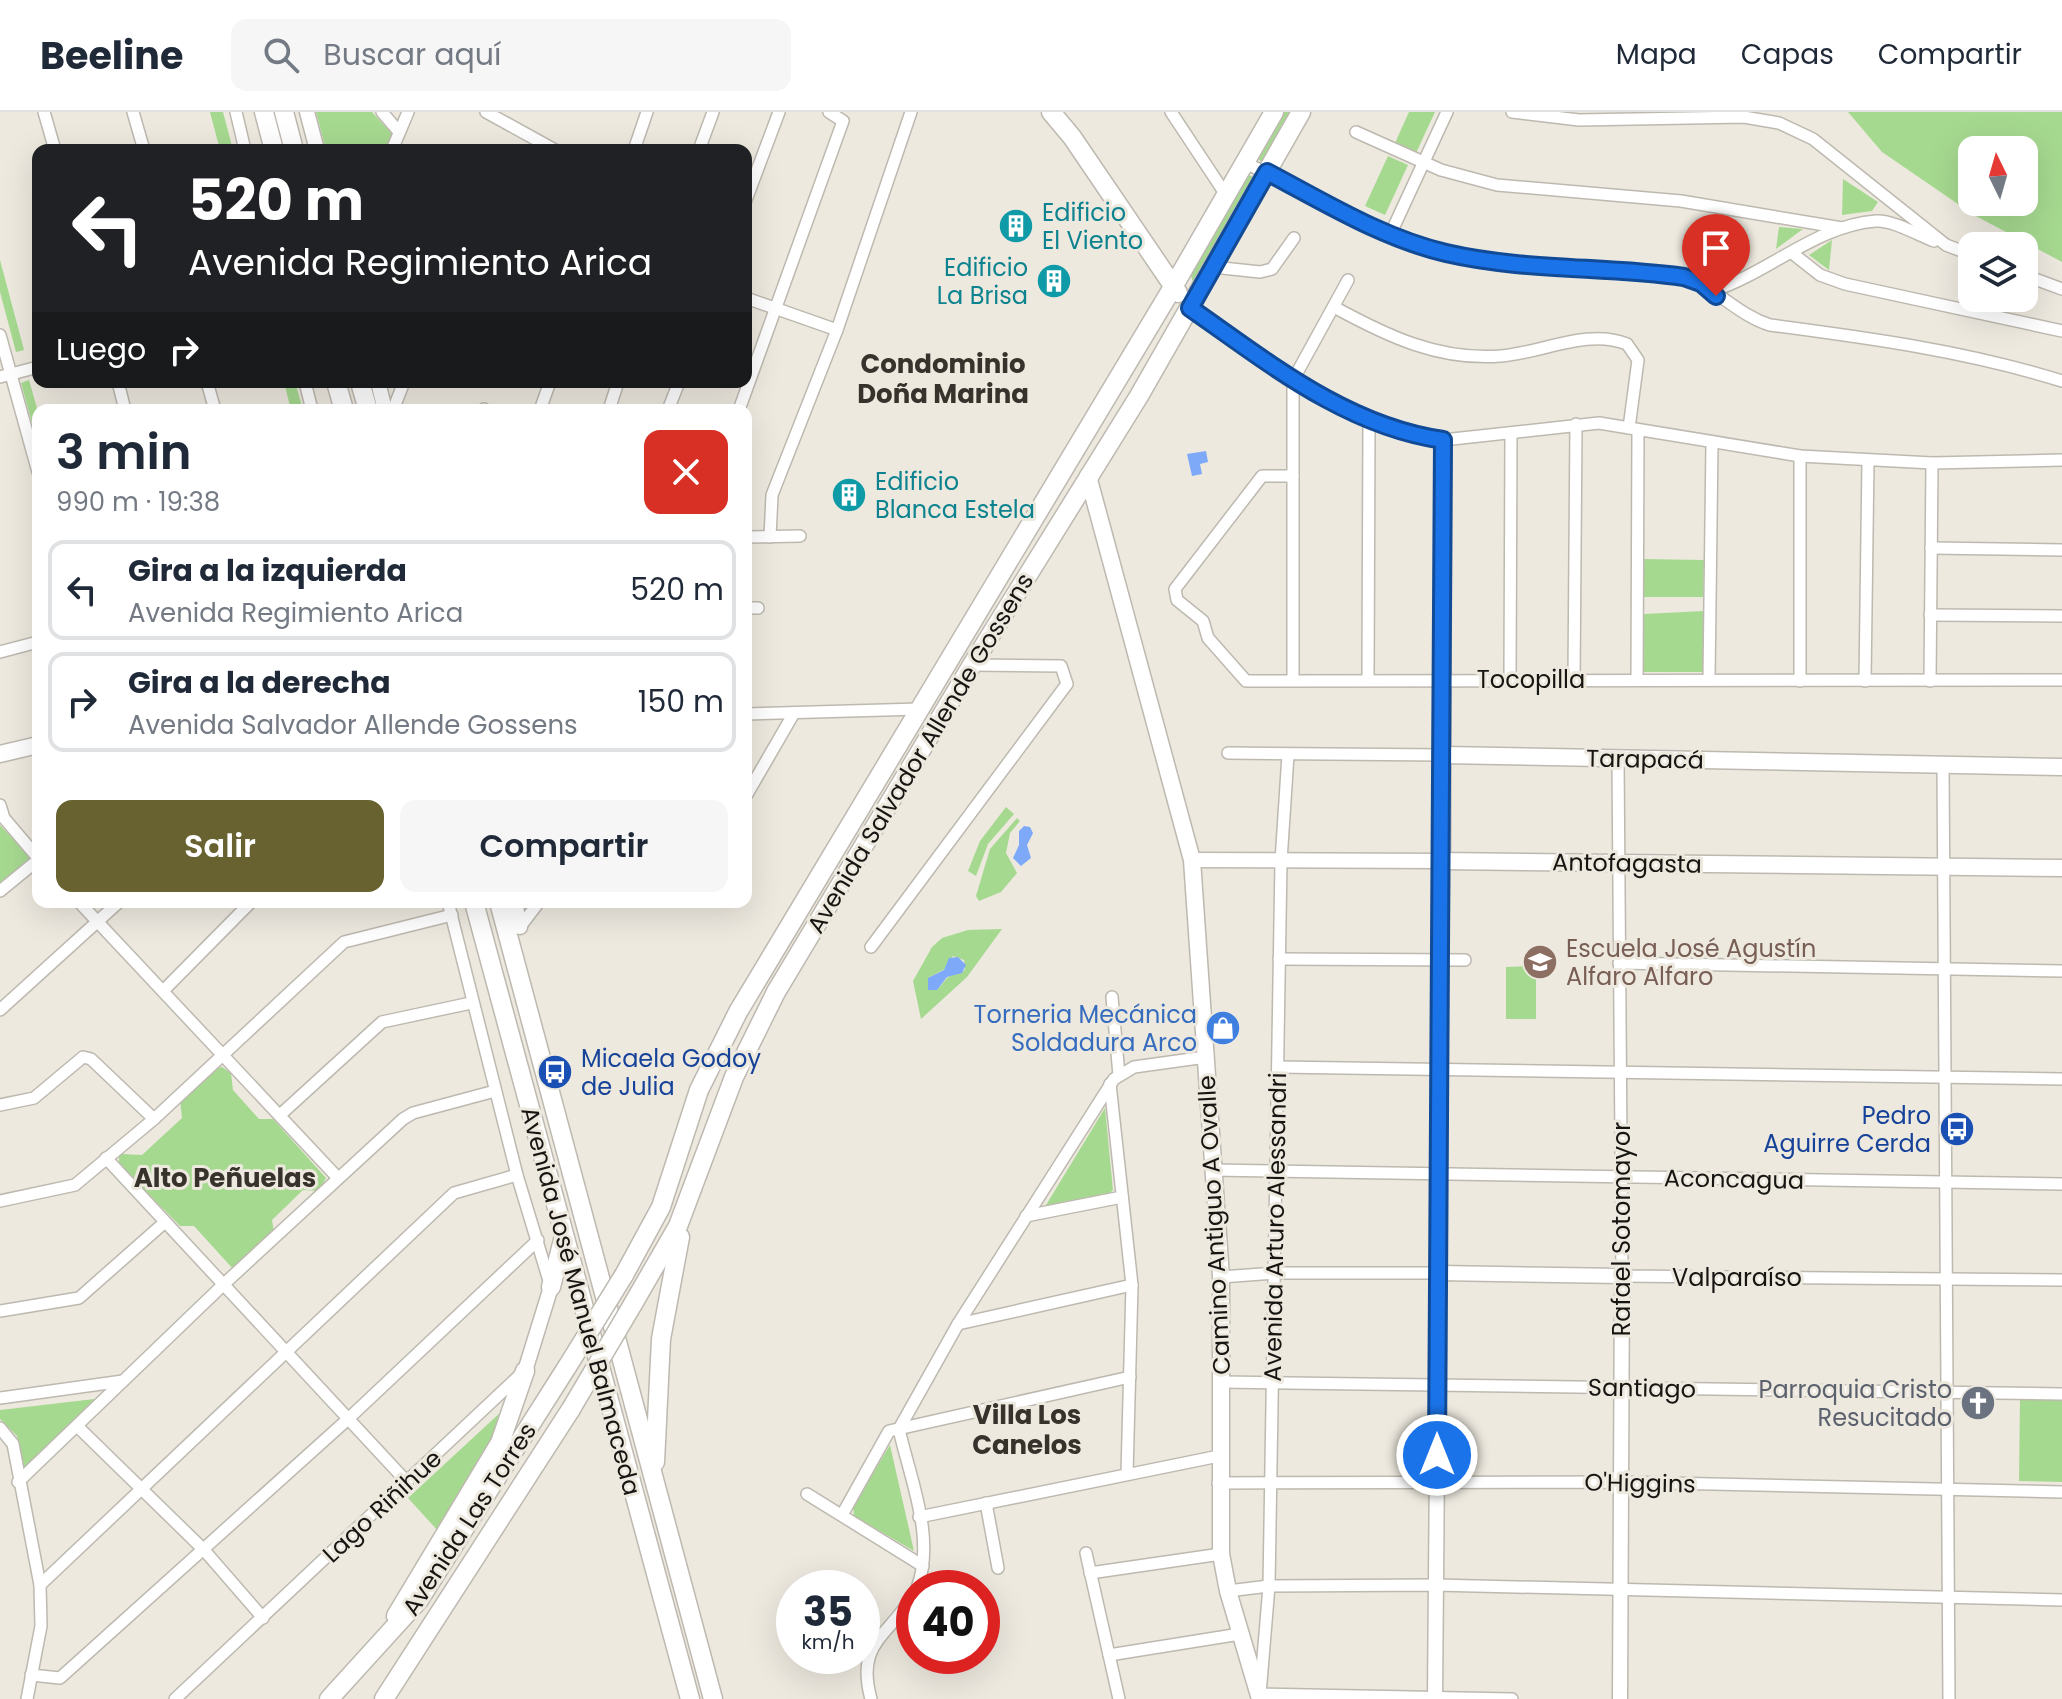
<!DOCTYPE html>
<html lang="es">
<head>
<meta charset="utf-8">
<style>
  :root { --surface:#fff; --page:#f6f6f7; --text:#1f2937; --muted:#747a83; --line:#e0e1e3; --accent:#67622f }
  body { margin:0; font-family:Poppins,sans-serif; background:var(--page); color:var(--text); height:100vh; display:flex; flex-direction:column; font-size:30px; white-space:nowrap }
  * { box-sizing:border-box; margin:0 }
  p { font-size:26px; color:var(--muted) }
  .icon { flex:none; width:44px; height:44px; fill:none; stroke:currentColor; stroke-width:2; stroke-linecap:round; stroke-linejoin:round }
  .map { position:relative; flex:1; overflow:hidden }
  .drawer { position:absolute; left:32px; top:292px; width:720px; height:504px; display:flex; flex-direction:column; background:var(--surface); border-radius:16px; box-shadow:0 8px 32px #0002 }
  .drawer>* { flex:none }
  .top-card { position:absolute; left:32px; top:32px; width:720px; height:244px; border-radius:16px; box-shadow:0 8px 32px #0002; background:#202124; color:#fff; overflow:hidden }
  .needle { width:52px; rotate:355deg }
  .buttons { position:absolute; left:1958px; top:24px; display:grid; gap:16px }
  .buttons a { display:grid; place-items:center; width:80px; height:80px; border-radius:16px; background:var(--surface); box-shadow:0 8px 32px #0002; font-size:40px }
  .speed { position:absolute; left:776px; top:1458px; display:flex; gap:16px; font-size:40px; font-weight:700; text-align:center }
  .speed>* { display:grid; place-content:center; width:104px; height:104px; border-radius:50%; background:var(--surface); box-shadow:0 8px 32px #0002; line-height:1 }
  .speed small { font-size:20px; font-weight:400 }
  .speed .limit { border:12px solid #d22; background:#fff; color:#111 }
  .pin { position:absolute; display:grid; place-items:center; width:68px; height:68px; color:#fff; margin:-82px -34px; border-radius:50% 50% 50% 0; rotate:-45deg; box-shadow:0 0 8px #0007 }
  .pin .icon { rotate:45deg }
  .me { position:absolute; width:88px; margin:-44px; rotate:0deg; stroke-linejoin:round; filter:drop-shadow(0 0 6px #0008) }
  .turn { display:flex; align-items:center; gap:28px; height:168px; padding:0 24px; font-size:36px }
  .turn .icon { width:104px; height:104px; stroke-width:2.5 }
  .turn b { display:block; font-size:56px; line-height:68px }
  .then { display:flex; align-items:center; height:76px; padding:0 24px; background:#0003; gap:16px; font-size:30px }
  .round { display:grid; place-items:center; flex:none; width:84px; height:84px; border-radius:16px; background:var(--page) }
  .headline { display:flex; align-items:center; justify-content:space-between; height:136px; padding:0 24px }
  h1 { font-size:48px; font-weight:600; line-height:60px }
  .primary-button { display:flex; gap:16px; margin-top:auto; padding:16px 24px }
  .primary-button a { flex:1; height:92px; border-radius:16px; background:var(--accent); color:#fff; font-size:32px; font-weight:600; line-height:92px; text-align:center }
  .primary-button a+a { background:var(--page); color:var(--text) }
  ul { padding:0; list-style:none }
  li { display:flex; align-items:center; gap:24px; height:100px; margin:0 16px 12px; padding:0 8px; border:4px solid var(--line); border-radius:16px }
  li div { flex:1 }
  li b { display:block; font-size:30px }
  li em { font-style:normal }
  header { display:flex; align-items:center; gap:48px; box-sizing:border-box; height:112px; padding:0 40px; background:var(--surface); border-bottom:2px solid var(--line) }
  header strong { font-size:38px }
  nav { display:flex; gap:44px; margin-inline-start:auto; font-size:28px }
  .search { width:560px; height:72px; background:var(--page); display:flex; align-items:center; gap:20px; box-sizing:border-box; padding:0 28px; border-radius:16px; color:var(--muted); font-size:30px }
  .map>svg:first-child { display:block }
  .green { fill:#a6d990; fill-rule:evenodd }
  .water { fill:#7da9f8 }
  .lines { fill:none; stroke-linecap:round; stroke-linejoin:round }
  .minor-casing { stroke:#beb9b0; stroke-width:14 }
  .tertiary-casing { stroke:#beb9b0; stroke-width:17 }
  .secondary-casing { stroke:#beb9b0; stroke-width:19 }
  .primary-casing { stroke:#beb9b0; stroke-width:21 }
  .minor { stroke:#fff; stroke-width:11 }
  .tertiary { stroke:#fff; stroke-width:14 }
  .secondary { stroke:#fff; stroke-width:16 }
  .primary { stroke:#fff; stroke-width:18 }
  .primary-bridge-casing { stroke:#beb9b0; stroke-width:21; stroke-linecap:butt }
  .primary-bridge { stroke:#fff; stroke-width:18 }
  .route-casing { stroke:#114b97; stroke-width:20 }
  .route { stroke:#1a73e8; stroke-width:14 }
  .labels { text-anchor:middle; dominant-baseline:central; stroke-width:6; stroke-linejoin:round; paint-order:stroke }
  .culture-label { font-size:24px; fill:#0d838f; stroke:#ede9df; text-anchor:start }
  .street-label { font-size:24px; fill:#171512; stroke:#ede9df }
  .education-label { font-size:24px; fill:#785e54; stroke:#ede9df; text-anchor:start }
  .shop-label { font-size:24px; fill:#366cbe; stroke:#ede9df; text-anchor:end }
  .transit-label { font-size:24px; fill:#164399; stroke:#ede9df; text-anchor:start }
  .worship-label { font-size:24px; fill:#5b616d; stroke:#ede9df; text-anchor:end }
  .neighbourhood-label { font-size:26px; font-weight:bold; fill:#37332c; stroke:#ede9df }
</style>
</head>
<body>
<header>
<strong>Beeline</strong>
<div class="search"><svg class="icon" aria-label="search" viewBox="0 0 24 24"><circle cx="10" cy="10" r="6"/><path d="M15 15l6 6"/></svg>Buscar aquí</div>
<nav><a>Mapa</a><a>Capas</a><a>Compartir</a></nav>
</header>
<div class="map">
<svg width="2062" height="1587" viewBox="0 0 2062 1587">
  <rect width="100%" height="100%" fill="#ede9df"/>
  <g class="green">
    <path d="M210,0H223L233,38H220Z"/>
    <path d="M316,0H372L392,22L385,38H326Z"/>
    <path d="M1282,0H1290L1262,50L1256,46Z"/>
    <path d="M1409,0H1435L1416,41L1395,31Z"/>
    <path d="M1848,0H2062V150L1974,103L1882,40ZM1972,38H2024V90H1972Z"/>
    <path d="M1388,44L1408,53L1385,103L1365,94Z"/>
    <path d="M1247,62L1255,66L1194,174L1191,164Z"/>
    <path d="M1843,67L1878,90L1872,99L1842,103Z"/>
    <path d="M1779,115L1803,117L1776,137Z"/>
    <path d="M1832,128L1829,158L1809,143Z"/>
    <path d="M0,148L24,238L16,240L0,180Z"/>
    <path d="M29,268L38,300V333L21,271Z"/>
    <path d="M284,270H295L303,298H291Z"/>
    <path d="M1643,447L1704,448L1703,485H1642Z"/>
    <path d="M1704,499V560H1643L1644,502Z"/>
    <path d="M1006,695L1014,702L988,732L976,764L968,759L980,729Z"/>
    <path d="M1017,706L1020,709L1010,721L1006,741L1017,761L1001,780L979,789L976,784L990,737Z"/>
    <path d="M0,713L31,746L0,773Z"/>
    <path d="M1002,817L967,865L921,907L913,869L932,835L942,826L968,818ZM953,844L964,848L965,858L948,865L937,878H928V866L945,857Z"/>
    <path d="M1536,854V907H1506V855Z"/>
    <path d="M222,955L231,961L233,978L259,1007H273L326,1066L319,1079L303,1078L272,1108L274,1120L234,1158L194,1114H180L119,1052V1045L122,1042L142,1043L182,1006L180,988L214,957Z"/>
    <path d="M1105,996L1113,1078L1107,1084L1043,1098Z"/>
    <path d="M2020,1285L2062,1286V1370L2019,1369Z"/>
    <path d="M103,1286L24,1356L17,1324L0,1307V1298Z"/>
    <path d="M502,1299L489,1340L439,1420L408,1386Z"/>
    <path d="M890,1333L914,1439L854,1404L853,1394Z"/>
  </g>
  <g class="water">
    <path d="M1206,339L1208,350L1200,352L1202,362L1192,364L1187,342Z"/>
    <path d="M1024,714L1030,715L1033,721L1027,733L1031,746L1021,754L1013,746L1019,733V719Z"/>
    <path d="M958,845L966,853L962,861L947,865L937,878H928V866L944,858L949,846Z"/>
  </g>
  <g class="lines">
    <g class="minor-casing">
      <g id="minor">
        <path d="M44,0L55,38"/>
        <path d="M133,0L144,38"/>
        <path d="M236,0L245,38"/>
        <path d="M382,0L399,20"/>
        <path d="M486,0L555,38"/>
        <path d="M1171,0L1226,83"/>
        <path d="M1512,0L1579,8L1744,5L1779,11L1813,27L1946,133L1972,143"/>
        <path d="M1356,20L1441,58L1497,73L1681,89L1842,116"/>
        <path d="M392,38L408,0"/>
        <path d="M634,38L647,0"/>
        <path d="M699,38L713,0"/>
        <path d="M1245,51C1306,78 1364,118 1428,136C1512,160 1599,153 1684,165C1716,175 1736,202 1770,213C1869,226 1966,239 2062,269"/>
        <path d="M746,88L779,0"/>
        <path d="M1390,123L1447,0"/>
        <path d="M1792,141L1820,163L1845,172L2062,219"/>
        <path d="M1213,155L1260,160L1272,157L1294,126"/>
        <path d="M2024,163L2062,177"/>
        <path d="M1712,179C1767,162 1817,113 1876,109C1893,108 1918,123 1934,129"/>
        <path d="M746,186L837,218"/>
        <path d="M1334,195C1387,224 1439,249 1501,244C1542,241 1587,216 1627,232L1638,248L1629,316"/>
        <path d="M0,223L38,360"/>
        <path d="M0,265L38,255"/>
        <path d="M118,270L125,298"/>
        <path d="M207,270L215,298"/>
        <path d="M305,270L312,298"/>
        <path d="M484,297L485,298"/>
        <path d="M393,298L404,270"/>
        <path d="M540,298L550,270"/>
        <path d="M609,298L618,270"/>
        <path d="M668,298L679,270"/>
        <path d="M739,298L843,9L829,0"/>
        <path d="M1443,328L1599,311L1800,344L1932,351L2062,348"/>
        <path d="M1800,344V569"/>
        <path d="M1293,364H1262L1175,477L1177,488L1203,509L1208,526L1246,569L2062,568"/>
        <path d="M746,425L800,424"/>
        <path d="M770,425L772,383L837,218L911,0"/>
        <path d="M1931,436L2062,438"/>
        <path d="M746,496H758"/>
        <path d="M1930,503L2062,504"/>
        <path d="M0,540L38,530"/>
        <path d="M1293,566V268L1348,168"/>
        <path d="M1368,566L1369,310"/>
        <path d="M1510,567L1511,322"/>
        <path d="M1574,567L1576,312"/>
        <path d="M1637,568L1638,318"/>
        <path d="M1709,568L1712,330"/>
        <path d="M1865,569L1868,349"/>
        <path d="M1930,569L1932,351"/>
        <path d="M746,602L919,597"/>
        <path d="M1228,641L1443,643"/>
        <path d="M1288,643L1281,749L1269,1474L1260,1582L1512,1587"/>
        <path d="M1618,647L1622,1164L2062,1168"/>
        <path d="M1943,653L1949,1587"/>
        <path d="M746,684L794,601"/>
        <path d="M0,693L4,706L38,746"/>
        <path d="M0,779L38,748"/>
        <path d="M79,790L338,1066"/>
        <path d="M448,790L517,1063L550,1172"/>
        <path d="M520,815L539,790"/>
        <path d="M871,835L1067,572L1061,554L972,553"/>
        <path d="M1279,847L1465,848"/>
        <path d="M1619,851L2062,859"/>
        <path d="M163,879L251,790"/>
        <path d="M1112,885L1119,963"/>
        <path d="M0,898L119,790"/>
        <path d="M1278,955L2062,967"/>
        <path d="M1110,972L1132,1173L1127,1362"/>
        <path d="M0,993L34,986L83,945L91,947L154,1007"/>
        <path d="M280,1003L382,910L471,891"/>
        <path d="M106,1046L407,1370"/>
        <path d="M1213,1058L2062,1072"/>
        <path d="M0,1089L75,1073L154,1007L344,830L452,803"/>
        <path d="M1026,1104L1122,1085"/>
        <path d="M1221,1165L1274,1161H1439"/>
        <path d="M0,1199L79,1186L165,1110"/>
        <path d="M958,1212L1132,1173"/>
        <path d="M1222,1270L2062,1282"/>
        <path d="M0,1286L123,1269"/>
        <path d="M78,1315L204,1438L263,1506"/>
        <path d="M0,1316L13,1332L40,1473L41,1514L27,1587"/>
        <path d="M18,1370L224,1172L403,1007L413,1001L495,979"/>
        <path d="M1218,1371L1621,1370L2062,1380"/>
        <path d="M807,1382L923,1454"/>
        <path d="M986,1391L998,1456"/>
        <path d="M842,1403L889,1319L1130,1265"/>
        <path d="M919,1405L1219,1344"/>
        <path d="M1086,1441L1119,1587"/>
        <path d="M1090,1461L1221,1442"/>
        <path d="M40,1473L454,1081L517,1063"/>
        <path d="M917,1476C936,1426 910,1367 899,1317L958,1212L1114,967L1134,955L1206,945"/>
        <path d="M1228,1479L1269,1474L1436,1473L2062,1488"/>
        <path d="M1109,1543L1240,1522"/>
        <path d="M31,1563L60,1566L348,1307L538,1128"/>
        <path d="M175,1587L521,1262"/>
        <path d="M871,1587C855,1529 890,1525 914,1481"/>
      </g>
    </g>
    <g class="tertiary-casing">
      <g id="tertiary">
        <path d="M307,0L317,38"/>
        <path d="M378,270L385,298"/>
        <path d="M1192,748L1442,749L1435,1587"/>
        <path d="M515,790L520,815"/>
        <path d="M1439,1161L1622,1164L1620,1587"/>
        <path d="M525,1259L551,1175"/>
      </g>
    </g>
    <g class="secondary-casing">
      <g id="secondary">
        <path d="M1190,196C1269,252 1346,313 1443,328L1442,749L2062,756"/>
        <path d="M1088,364L1192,748L1221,1165V1442L1228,1479L1260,1587"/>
        <path d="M0,642L38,633"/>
        <path d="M1443,643L2062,655"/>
      </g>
    </g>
    <g class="primary-casing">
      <g id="primary">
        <path d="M264,0L274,38"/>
        <path d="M284,0L294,38"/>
        <path d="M1051,0L1072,25L1178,181"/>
        <path d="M336,270L344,298"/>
        <path d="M360,270L368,298"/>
        <path d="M474,790L690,1587"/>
        <path d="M499,790L713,1587"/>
        <path d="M624,1163L661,1095L699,978L738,900L1173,175L1274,0"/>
        <path d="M551,1175L563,1128"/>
        <path d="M633,1192L678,1114L734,965L776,880L972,553L1139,284L1301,0"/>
        <path d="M655,1350L661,1227L680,1125"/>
        <path d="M396,1504L500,1331L525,1259"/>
        <path d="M329,1587L419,1488L567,1255"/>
        <path d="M384,1587L571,1297"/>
      </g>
    </g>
    <use href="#minor" class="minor"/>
    <use href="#tertiary" class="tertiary"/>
    <use href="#secondary" class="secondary"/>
    <use href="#primary" class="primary"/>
    <g class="primary-bridge-casing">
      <g id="primary-bridge">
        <path d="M567,1255L624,1163"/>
        <path d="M571,1297L633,1192"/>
      </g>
    </g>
    <use href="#primary-bridge" class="primary-bridge"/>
  </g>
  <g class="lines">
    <g class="route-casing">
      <path id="route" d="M1437,1343L1443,328C1346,314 1269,251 1190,196L1267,60C1324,90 1382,126 1446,141C1524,159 1605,154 1684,165L1701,171L1716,184"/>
    </g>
    <use href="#route" class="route"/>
  </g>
  <defs>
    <g id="building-disc" transform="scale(1.8)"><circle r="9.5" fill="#0f9aa8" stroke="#ede9df"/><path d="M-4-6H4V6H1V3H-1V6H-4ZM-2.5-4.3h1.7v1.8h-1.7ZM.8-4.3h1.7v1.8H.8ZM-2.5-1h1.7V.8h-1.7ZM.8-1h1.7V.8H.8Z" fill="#fff"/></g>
    <g id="school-disc" transform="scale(1.8)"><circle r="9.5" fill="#8d6e63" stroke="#ede9df"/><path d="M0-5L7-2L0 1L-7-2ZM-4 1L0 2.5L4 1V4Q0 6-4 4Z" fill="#fff"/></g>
    <g id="shop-disc" transform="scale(1.8)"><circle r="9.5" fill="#3f7fe0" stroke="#ede9df"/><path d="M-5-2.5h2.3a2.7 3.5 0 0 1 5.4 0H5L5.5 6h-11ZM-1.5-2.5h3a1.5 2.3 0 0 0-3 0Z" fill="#fff"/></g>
    <g id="bus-disc" transform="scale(1.8)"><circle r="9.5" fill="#1a4fb4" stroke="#ede9df"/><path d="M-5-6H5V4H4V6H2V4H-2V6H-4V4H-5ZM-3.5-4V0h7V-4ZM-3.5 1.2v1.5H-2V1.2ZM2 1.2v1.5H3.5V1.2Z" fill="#fff"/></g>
    <g id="church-disc" transform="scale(1.8)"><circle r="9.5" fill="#6b7280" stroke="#ede9df"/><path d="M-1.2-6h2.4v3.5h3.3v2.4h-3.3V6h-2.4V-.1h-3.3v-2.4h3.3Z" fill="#fff"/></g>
  </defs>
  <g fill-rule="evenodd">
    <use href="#building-disc" x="1016" y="114"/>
    <use href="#building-disc" x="1054" y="169"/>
    <use href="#building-disc" x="849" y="383"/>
    <use href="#school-disc" x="1540" y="850"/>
    <use href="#shop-disc" x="1223" y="916"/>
    <use href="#bus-disc" x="555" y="960"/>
    <use href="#bus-disc" x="1957" y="1017"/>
    <use href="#church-disc" x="1978" y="1291"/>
  </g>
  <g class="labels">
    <g class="culture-label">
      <text x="1042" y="100">Edificio<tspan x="1042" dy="28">El Viento</tspan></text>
      <text x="1028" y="155" text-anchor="end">Edificio<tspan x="1028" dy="28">La Brisa</tspan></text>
      <text x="875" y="369">Edificio<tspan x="875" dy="28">Blanca Estela</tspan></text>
    </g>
    <g class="street-label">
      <text x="1531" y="567">Tocopilla</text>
      <text transform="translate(920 641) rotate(-59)">Avenida Salvador Allende Gossens</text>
      <text transform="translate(1645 647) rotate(1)">Tarapacá</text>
      <text transform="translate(1627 751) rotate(1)">Antofagasta</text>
      <text transform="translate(1734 1067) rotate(1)">Aconcagua</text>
      <text transform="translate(1214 1113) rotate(-93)">Camino Antiguo A Ovalle</text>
      <text transform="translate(1275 1115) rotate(-89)">Avenida Arturo Alessandri</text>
      <text transform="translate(1621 1117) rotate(-90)">Rafael Sotomayor</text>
      <text x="1737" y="1165">Valparaíso</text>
      <text transform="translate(581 1189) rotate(75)">Avenida José Manuel Balmaceda</text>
      <text transform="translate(1642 1276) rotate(1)">Santiago</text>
      <text transform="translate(1640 1371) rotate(1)">O'Higgins</text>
      <text transform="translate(382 1394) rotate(-43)">Lago Riñihue</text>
      <text transform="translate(469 1407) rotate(-57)">Avenida Las Torres</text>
    </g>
    <g class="education-label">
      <text x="1566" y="836">Escuela José Agustín<tspan x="1566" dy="28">Alfaro Alfaro</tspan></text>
    </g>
    <g class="shop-label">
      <text x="1197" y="902">Torneria Mecánica<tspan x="1197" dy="28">Soldadura Arco</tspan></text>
    </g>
    <g class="transit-label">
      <text x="581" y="946">Micaela Godoy<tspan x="581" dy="28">de Julia</tspan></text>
      <text x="1931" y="1003" text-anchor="end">Pedro<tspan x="1931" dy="28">Aguirre Cerda</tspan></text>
    </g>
    <g class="worship-label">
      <text x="1952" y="1277">Parroquia Cristo<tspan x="1952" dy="28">Resucitado</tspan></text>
    </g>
    <g class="neighbourhood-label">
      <text x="943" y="252">Condominio<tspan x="943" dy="30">Doña Marina</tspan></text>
      <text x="225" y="1066">Alto Peñuelas</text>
      <text x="1027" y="1303">Villa Los<tspan x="1027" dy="30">Canelos</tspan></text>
    </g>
  </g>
</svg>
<div class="buttons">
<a><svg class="needle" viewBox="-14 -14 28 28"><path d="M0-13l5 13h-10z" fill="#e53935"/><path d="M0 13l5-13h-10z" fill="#747a83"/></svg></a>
<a><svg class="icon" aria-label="layers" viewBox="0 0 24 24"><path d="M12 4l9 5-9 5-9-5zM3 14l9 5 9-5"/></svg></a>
</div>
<div class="speed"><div>35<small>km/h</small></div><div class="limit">40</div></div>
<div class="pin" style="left:1716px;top:184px;background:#d93025"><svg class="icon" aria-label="arrive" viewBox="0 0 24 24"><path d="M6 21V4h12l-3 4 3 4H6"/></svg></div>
<svg class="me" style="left:1437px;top:1343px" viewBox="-20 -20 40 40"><circle r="17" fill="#1a73e8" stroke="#fff" stroke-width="3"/><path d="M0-11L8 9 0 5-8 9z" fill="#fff"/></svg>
<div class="top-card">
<div class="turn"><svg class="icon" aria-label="left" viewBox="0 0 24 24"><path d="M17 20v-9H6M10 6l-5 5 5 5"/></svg><div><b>520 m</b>Avenida Regimiento Arica</div></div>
<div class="then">Luego<svg class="icon" aria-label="right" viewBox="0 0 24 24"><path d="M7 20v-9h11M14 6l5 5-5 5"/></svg></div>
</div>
<section class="drawer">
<div class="headline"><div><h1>3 min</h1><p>990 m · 19:38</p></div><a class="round" style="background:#d93025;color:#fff"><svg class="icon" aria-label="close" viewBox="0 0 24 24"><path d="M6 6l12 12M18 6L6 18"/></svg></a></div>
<ul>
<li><svg class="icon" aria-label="left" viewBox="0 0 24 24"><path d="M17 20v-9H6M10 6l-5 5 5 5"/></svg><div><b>Gira a la izquierda</b><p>Avenida Regimiento Arica</p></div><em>520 m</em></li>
<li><svg class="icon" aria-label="right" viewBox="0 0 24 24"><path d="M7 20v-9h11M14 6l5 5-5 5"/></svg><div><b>Gira a la derecha</b><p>Avenida Salvador Allende Gossens</p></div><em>150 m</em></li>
</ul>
<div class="primary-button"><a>Salir</a><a>Compartir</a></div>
</section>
</div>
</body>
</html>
